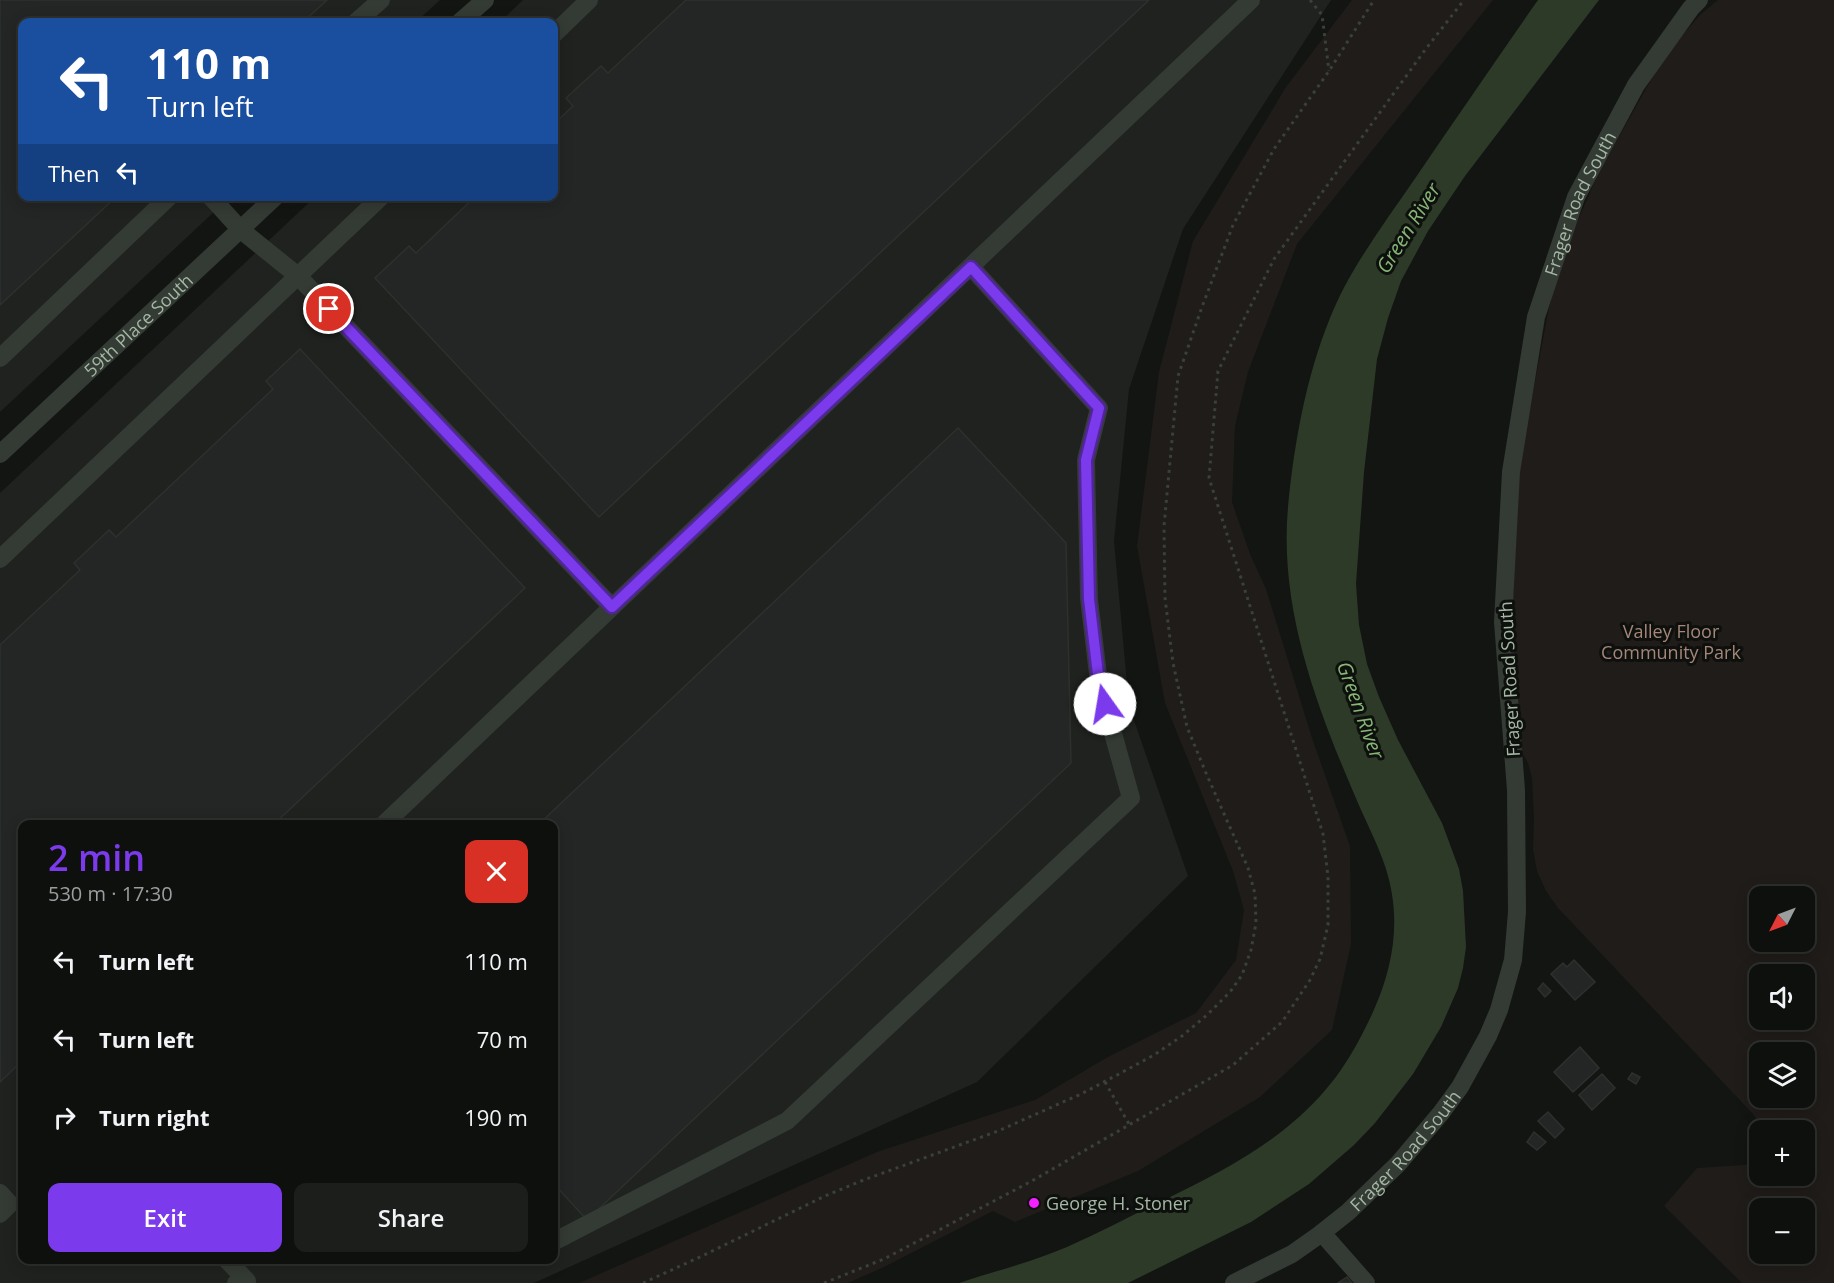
<!DOCTYPE html>
<html lang="en">
<head>
<meta charset="utf-8">
<style>
  :root { --surface:#0e100e; --page:#1c1e1c; --text:#f1f3f6; --muted:#9b9d9e; --line:#2e302e; --accent:#7c3aed }
  body { margin:0; font-family:"Open Sans",sans-serif; background:var(--page); color:var(--text); height:100vh; display:flex; flex-direction:column; font-size:22px; white-space:nowrap }
  * { box-sizing:border-box; margin:0 }
  p { font-size:20px; color:var(--muted) }
  .icon { flex:none; width:33px; height:33px; fill:none; stroke:currentColor; stroke-width:2; stroke-linecap:round; stroke-linejoin:round }
  .map { position:relative; flex:1; overflow:hidden }
  .drawer { position:absolute; left:18px; top:820px; width:540px; height:444px; display:flex; flex-direction:column; background:var(--surface); border-radius:12px; box-shadow:0 3px 15px #0003,0 0 0 2px var(--line) }
  .drawer>* { flex:none }
  .hud { position:absolute; left:18px; top:18px; width:540px; height:183px; border-radius:12px; box-shadow:0 3px 15px #0003,0 0 0 2px var(--line); background:#1a4fa0; color:#fff; overflow:hidden }
  .needle { width:39px; rotate:228deg }
  .buttons { position:absolute; left:1749px; top:886px; display:grid; gap:12px }
  .buttons a { display:grid; place-items:center; width:66px; height:66px; border-radius:12px; background:var(--surface); box-shadow:0 3px 15px #0003,0 0 0 2px var(--line); font-size:30px }
  .pin { position:absolute; display:grid; place-items:center; width:51px; height:51px; color:#fff; margin:-26px; border:3px solid #fff; border-radius:50%; box-shadow:0 2px 6px #0007 }
  .me { position:absolute; width:66px; margin:-33px; rotate:347deg; stroke-linejoin:round; filter:drop-shadow(0 0 4px #0008) }
  .turn { display:flex; align-items:center; gap:21px; height:126px; padding:0 30px; font-size:27px }
  .turn .icon { width:78px; height:78px; stroke-width:2.5 }
  .turn b { display:block; font-size:42px; line-height:51px }
  .then { display:flex; align-items:center; height:57px; padding:0 30px; background:#0003; gap:12px; font-size:22px }
  .round { display:grid; place-items:center; flex:none; width:63px; height:63px; border-radius:12px; background:var(--page) }
  .summary { display:flex; align-items:center; justify-content:space-between; height:102px; padding:0 30px }
  h1 { font-size:36px; font-weight:600; line-height:45px; color:var(--accent) }
  .action { display:flex; gap:12px; margin-top:auto; padding:12px 30px }
  .action a { flex:1; height:69px; border-radius:12px; background:var(--accent); color:#fff; font-size:24px; font-weight:600; line-height:69px; text-align:center }
  .action a+a { background:var(--page); color:var(--text) }
  ul { padding:0; list-style:none }
  li { display:flex; align-items:center; gap:18px; height:78px; padding:0 30px }
  li div { flex:1 }
  li b { display:block; font-size:22px }
  li em { font-style:normal }
  .map>svg:first-child { display:block }
  .built { fill:#1f221f; fill-rule:evenodd }
  .green { fill:#201c19; fill-rule:evenodd }
  .water { fill:#2d3a28 }
  .building { fill:#232624; stroke:#2d312e; stroke-width:1.5 }
  .lines { fill:none; stroke-linecap:round; stroke-linejoin:round }
  .path { stroke:#394139; stroke-width:3; stroke-dasharray:3 4.5; stroke-linecap:butt }
  .minor { stroke:#343a34; stroke-width:18 }
  .route-casing { stroke:#51269a; stroke-width:15 }
  .route { stroke:#7c3aed; stroke-width:10 }
  .poi-dot { fill:#f321ff; stroke:#0e100e; stroke-width:2 }
  .labels { text-anchor:middle; dominant-baseline:central; stroke-width:6; stroke-linejoin:round; paint-order:stroke }
  .street-label { font-size:18px; fill:#a4b7a3; stroke:#0e100e }
  .park-label { font-size:18px; fill:#a48778; stroke:#0e100e }
  .poi-label { font-size:18px; fill:#a4b7a3; stroke:#0e100e; text-anchor:start }
  .water-label { font-size:20px; font-style:italic; fill:#86b576; stroke:#0e100e }
</style>
</head>
<body>
<div class="map">
<svg width="1834" height="1283" viewBox="0 0 1834 1283">
  <rect width="100%" height="100%" fill="#131513"/>
  <g class="built">
    <path d="M0,0H440L416,22H22V196L230,197L0,412Z"/>
    <path d="M523,0H1331L1183,229L1129,389L1114,541L1129,706L1188,876L977,1082L534,1283H0V493L315,197L554,196V22H500ZM22,825H554V1260H22Z"/>
  </g>
  <g class="green">
    <path d="M1352,0H1493L1297,244L1248,372L1235,426L1232,502L1250,554L1266,589L1312,738L1350,846L1351,944L1332,1030L1260,1097L1138,1171L1015,1222L993,1211L884,1267L848,1283H579L877,1152L1035,1100L1106,1058L1196,1013L1236,960L1244,910L1233,871L1165,703L1137,546L1159,372L1193,241L1286,87Z"/>
    <path d="M1718,0H1834V1283H1742L1664,1206L1697,1168L1759,1164L1760,1176H1804V1131H1767L1752,1113L1558,908L1546,891L1537,871L1533,849L1534,819L1532,777L1528,763L1517,744L1509,631L1513,497L1549,308L1557,275L1568,244L1597,176L1665,55L1700,15ZM1760,897H1804V942H1760ZM1760,975H1804V1020H1760ZM1760,1053H1804V1098H1760ZM1760,1209H1804V1254H1760Z"/>
  </g>
  <path class="water" d="M1538,0H1599L1465,176L1428,231L1401,281L1388,318L1377,359L1364,472L1356,584L1359,625L1367,664L1379,697L1398,740L1442,823L1459,869L1463,891L1466,947L1463,968L1458,988L1441,1027L1413,1074L1375,1123L1354,1145L1309,1184L1251,1222L1128,1283H959C995,1271 1032,1262 1067,1247C1099,1233 1130,1216 1162,1201C1222,1172 1284,1140 1327,1088C1346,1066 1361,1038 1373,1012C1395,963 1402,914 1384,863C1376,840 1364,818 1355,796C1316,705 1279,608 1288,507C1294,444 1306,377 1330,318C1350,268 1384,224 1414,180C1455,120 1496,60 1538,0Z"/>
  <g class="building">
    <path d="M0,0H327L303,22H22V196H117L0,305Z"/>
    <path d="M686,0H1149L599,517L375,278L409,246L416,253L476,196H554V124L573,106L566,98L601,66L608,73Z"/>
    <path d="M300,349L525,588L273,825H22V1061L0,1082V645L80,570L74,563L109,530L116,537L273,389L266,381Z"/>
    <path d="M958,428L1066,543L1071,763L587,1220L554,1184V825H538Z"/>
    <path d="M1574,960L1595,982L1575,1000L1551,974L1563,963L1567,967Z"/>
    <path d="M1543,983L1551,991L1545,997L1538,989Z"/>
    <path d="M1580,1047L1599,1068L1573,1092L1554,1072Z"/>
    <path d="M1632,1073L1640,1077L1636,1084L1628,1079Z"/>
    <path d="M1602,1074L1615,1088L1592,1110L1579,1095Z"/>
    <path d="M1548,1112L1564,1129L1555,1138L1538,1121Z"/>
    <path d="M1534,1132L1546,1142L1537,1150L1527,1142Z"/>
    <path d="M1347,1277L1352,1283H1338Z"/>
  </g>
  <g class="lines">
    <g class="path">
      <path d="M1310,0L1322,15L1329,71"/>
      <path d="M1105,1082L1129,1124"/>
      <path d="M643,1283L702,1256L825,1196L861,1181L998,1131L1081,1094L1119,1074L1154,1055L1182,1036L1207,1015L1230,992L1242,975L1251,950L1256,923L1255,894L1248,868L1206,773L1187,727L1173,663L1165,598L1164,526L1178,376L1202,307L1233,225L1274,149L1329,71L1374,0"/>
      <path d="M824,1283L884,1259L1030,1182L1233,1065L1282,1022L1310,980L1320,959L1328,925V877L1323,834L1209,478L1218,371L1274,259L1425,50L1464,0"/>
    </g>
    <g class="minor">
      <path d="M356,22L381,0"/>
      <path d="M460,22L485,0"/>
      <path d="M554,34L589,0"/>
      <path d="M210,196L241,230L298,276L612,607L1251,0"/>
      <path d="M0,358L170,196"/>
      <path id="s1" d="M0,454L276,196"/>
      <path d="M0,559L382,196"/>
      <path d="M383,825L612,607"/>
      <path d="M0,1193L10,1204L0,1214"/>
      <path d="M1322,1233L1366,1283"/>
      <path d="M554,1237L557,1240L787,1121L1131,798L1099,683L1089,599L1086,460L1099,408L971,267"/>
      <path d="M227,1260L247,1281L236,1283"/>
      <path id="s2" d="M1234,1283L1292,1254L1319,1235L1348,1212L1398,1164L1441,1113L1460,1087L1488,1036L1499,1010L1513,960L1517,912L1516,790L1503,622L1511,472L1536,317L1576,197L1636,85L1691,8L1699,0"/>
    </g>
  </g>
  <g class="lines">
    <g class="route-casing">
      <path id="route" d="M329,309L612,607L971,267L1099,408L1086,460L1089,599L1099,683L1105,704"/>
    </g>
    <use href="#route" class="route"/>
  </g>
  <circle class="poi-dot" cx="1034" cy="1203" r="6"/>
  <g class="labels">
    <g class="street-label">
      <text stroke="none"><textPath href="#s2" startOffset="1209">Frager Road South</textPath></text>
      <text stroke="none"><textPath href="#s1" startOffset="189">59th Place South</textPath></text>
      <text transform="translate(1509 679) rotate(-93)">Frager Road South</text>
      <text stroke="none"><textPath href="#s2" startOffset="219">Frager Road South</textPath></text>
    </g>
    <g class="park-label">
      <text x="1671" y="631">Valley Floor<tspan x="1671" dy="21">Community Park</tspan></text>
    </g>
    <g class="poi-label">
      <text x="1046" y="1203">George H. Stoner</text>
    </g>
    <g class="water-label">
      <text transform="translate(1408 228) rotate(-58)">Green River</text>
      <text transform="translate(1361 710) rotate(70)">Green River</text>
    </g>
  </g>
</svg>
<div class="buttons">
<a><svg class="needle" viewBox="-14 -14 28 28"><path d="M0-13l5 13h-10z" fill="#e53935"/><path d="M0 13l5-13h-10z" fill="#9b9d9e"/></svg></a>
<a><svg class="icon" aria-label="sound" viewBox="0 0 24 24"><path d="M4 9h4l5-4v14l-5-4H4zM17 9q2 3 0 6"/></svg></a>
<a><svg class="icon" aria-label="layers" viewBox="0 0 24 24"><path d="M12 4l9 5-9 5-9-5zM3 14l9 5 9-5"/></svg></a>
<a>+</a>
<a>−</a>
</div>
<div class="pin" style="left:329px;top:309px;background:#d93025"><svg class="icon" aria-label="arrive" viewBox="0 0 24 24"><path d="M6 21V4h12l-3 4 3 4H6"/></svg></div>
<svg class="me" style="left:1105px;top:704px" viewBox="-20 -20 40 40"><circle r="19" fill="#fff"/><path d="M0-13L10 11 0 6-10 11z" fill="#7c3aed"/></svg>
<div class="hud">
<div class="turn"><svg class="icon" aria-label="left" viewBox="0 0 24 24"><path d="M17 20v-9H6M10 6l-5 5 5 5"/></svg><div><b>110 m</b>Turn left</div></div>
<div class="then">Then<svg class="icon" aria-label="left" viewBox="0 0 24 24"><path d="M17 20v-9H6M10 6l-5 5 5 5"/></svg></div>
</div>
<section class="drawer">
<div class="summary"><div><h1>2 min</h1><p>530 m · 17:30</p></div><a class="round" style="background:#d93025;color:#fff"><svg class="icon" aria-label="close" viewBox="0 0 24 24"><path d="M6 6l12 12M18 6L6 18"/></svg></a></div>
<ul>
<li><svg class="icon" aria-label="left" viewBox="0 0 24 24"><path d="M17 20v-9H6M10 6l-5 5 5 5"/></svg><div><b>Turn left</b></div><em>110 m</em></li>
<li><svg class="icon" aria-label="left" viewBox="0 0 24 24"><path d="M17 20v-9H6M10 6l-5 5 5 5"/></svg><div><b>Turn left</b></div><em>70 m</em></li>
<li><svg class="icon" aria-label="right" viewBox="0 0 24 24"><path d="M7 20v-9h11M14 6l5 5-5 5"/></svg><div><b>Turn right</b></div><em>190 m</em></li>
</ul>
<div class="action"><a>Exit</a><a>Share</a></div>
</section>
</div>
</body>
</html>
